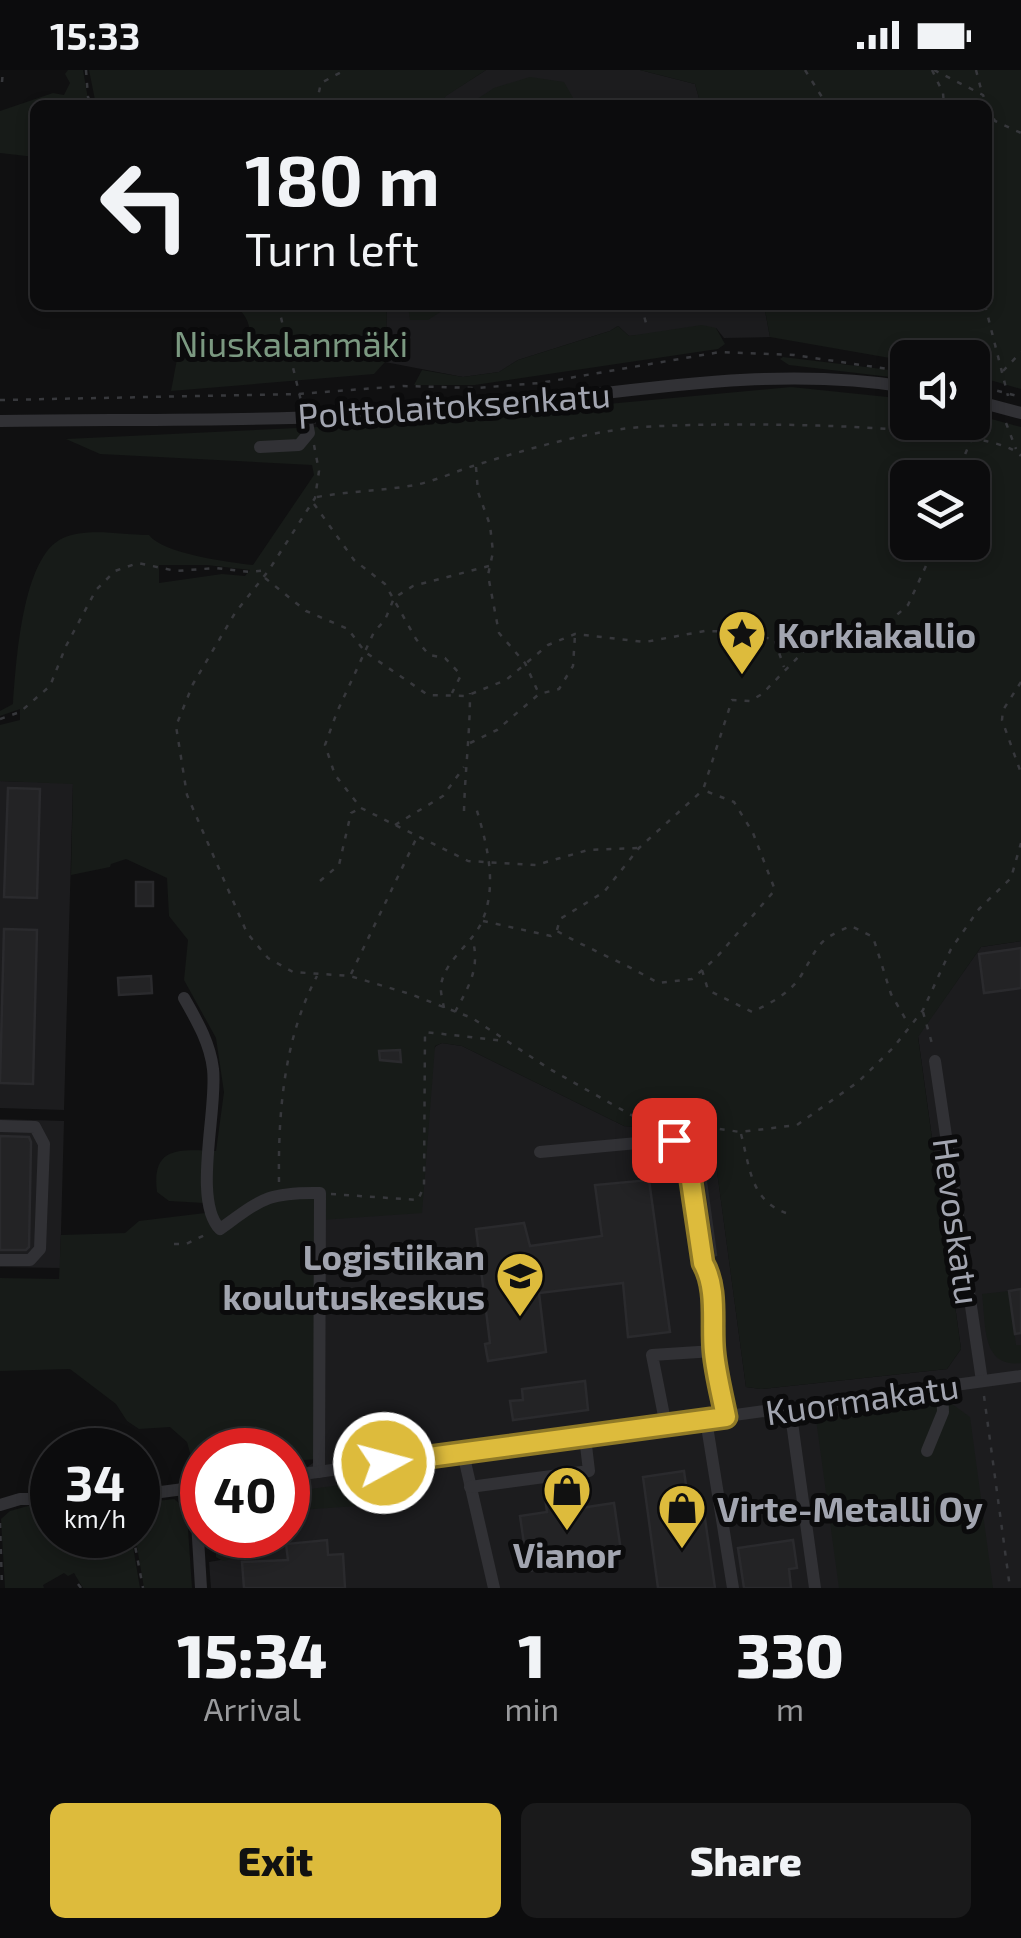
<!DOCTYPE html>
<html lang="en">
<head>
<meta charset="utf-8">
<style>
  :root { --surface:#0c0c0d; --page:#1a1a1b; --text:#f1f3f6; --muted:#9a9b9d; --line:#2c2c2e; --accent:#ddbb3c }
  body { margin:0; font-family:"Exo 2",sans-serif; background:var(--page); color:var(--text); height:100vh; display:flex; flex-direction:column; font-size:38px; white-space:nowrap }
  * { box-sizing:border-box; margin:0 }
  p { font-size:32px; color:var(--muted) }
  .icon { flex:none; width:55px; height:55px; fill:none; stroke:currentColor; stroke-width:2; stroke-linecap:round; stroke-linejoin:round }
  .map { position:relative; height:1518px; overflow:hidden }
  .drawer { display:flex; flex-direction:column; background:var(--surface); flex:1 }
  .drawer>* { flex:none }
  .banner { position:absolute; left:30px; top:30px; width:962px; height:210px; border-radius:15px; box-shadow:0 5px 15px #0003,0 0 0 2px var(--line); background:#0c0c0d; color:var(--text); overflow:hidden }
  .controls { position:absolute; left:890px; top:270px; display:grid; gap:20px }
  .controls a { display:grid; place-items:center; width:100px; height:100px; border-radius:15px; background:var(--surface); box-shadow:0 5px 15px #0003,0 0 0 2px var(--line); font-size:50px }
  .speed { position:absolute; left:30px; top:1358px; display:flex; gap:20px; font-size:50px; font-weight:700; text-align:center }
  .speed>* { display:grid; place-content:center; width:130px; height:130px; border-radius:50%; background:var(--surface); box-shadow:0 5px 15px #0003,0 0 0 2px var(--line); line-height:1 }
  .speed small { font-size:25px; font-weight:400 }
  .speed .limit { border:15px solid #d22; background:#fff; color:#111 }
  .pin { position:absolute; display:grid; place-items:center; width:85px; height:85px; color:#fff; margin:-42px; border-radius:20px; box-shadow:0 5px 15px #0006 }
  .me { position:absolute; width:110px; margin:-55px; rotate:83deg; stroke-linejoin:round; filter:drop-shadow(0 0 8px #0008) }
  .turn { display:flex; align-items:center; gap:35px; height:210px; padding:0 50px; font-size:45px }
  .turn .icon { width:130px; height:130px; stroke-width:2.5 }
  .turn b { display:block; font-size:70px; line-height:85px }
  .eta { display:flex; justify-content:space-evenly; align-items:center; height:170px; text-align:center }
  .eta b { font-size:60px; font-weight:800; line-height:70px }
  .action { display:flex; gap:20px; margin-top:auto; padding:20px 50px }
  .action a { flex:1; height:115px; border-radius:15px; background:var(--accent); color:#111; font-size:40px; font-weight:800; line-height:115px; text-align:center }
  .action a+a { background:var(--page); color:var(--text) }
  .status { display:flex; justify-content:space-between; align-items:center; height:70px; padding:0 50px; background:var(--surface); direction:ltr }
  .status svg { height:28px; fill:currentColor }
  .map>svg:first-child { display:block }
  .built { fill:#1c1c1e }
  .green { fill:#171b18; fill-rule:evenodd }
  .building { fill:#232325; stroke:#2a2a2d; stroke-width:2.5 }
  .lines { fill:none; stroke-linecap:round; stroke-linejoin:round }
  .path { stroke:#37383c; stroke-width:2.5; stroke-dasharray:5 8; stroke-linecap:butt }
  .minor { stroke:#313135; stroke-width:12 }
  .route-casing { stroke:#907a27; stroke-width:25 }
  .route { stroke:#ddbb3c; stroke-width:18 }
  .labels { text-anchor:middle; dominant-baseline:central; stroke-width:10; stroke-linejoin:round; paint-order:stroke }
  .park-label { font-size:35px; fill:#7b9981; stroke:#0b0b0c }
  .street-label { font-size:35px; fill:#a2a5b0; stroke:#0b0b0c }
  .poi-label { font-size:35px; font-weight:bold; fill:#a2a5b0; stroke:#0b0b0c; text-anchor:start }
</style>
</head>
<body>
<div class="status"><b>15:33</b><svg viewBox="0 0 49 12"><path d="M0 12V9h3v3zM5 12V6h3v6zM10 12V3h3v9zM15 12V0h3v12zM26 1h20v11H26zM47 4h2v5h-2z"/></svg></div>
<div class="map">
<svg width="1021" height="1518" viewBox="0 0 1021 1518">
  <rect width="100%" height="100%" fill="#101011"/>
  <g class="built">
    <path d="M486,0H640L695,14L701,35H439L445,26Z"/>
    <path d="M387,235H764L770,267L724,268L716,258L629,266L618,256L610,261L518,290L499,302L463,307L385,292Z"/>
    <path d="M0,711L73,713L64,1040L0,1038Z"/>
    <path d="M1021,871V1518H211L209,1492L249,1485L253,1465H288V1433L297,1430L296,1405L320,1388L321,1150L436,976L442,973L462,976L624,1056L712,1063L746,1317L761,1319L947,1299L961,1279L918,966L981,877Z"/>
    <path d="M0,1049L64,1051L60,1198L0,1197Z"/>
  </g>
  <g class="green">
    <path d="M68,0H83L89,35H35V87L0,83V41L53,23L64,25L70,13L65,4Z"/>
    <path d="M89,0H486L446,26L439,35H96Z"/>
    <path d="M640,0H1021V319L973,305L972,288H908L907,291L770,267L764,235H988V35H701L695,14Z"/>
    <path d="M530,7L564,12L577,35H468L494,18Z"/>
    <path d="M231,235H387L385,292L374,304L171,321L178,284L188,276L246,289C252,269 254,245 231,235Z"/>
    <path d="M408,235H451L428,250H410Z"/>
    <path d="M702,255L716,258L725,274L718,279L475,315H414L422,300L463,307L499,302L518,290L610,261L618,256L629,266Z"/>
    <path d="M783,287L907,302V309L789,295L780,289Z"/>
    <path d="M791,317L907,329L908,352H972L973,344L1021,357V871L981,877L918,967L961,1279L947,1299L761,1319L746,1317L712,1064L624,1056L462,976L442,973L435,976L422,1143L321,1150L320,1389L288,1391V1380H202V1396L194,1397L187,1372L170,1357L139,1359L127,1351L116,1334L70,1299L0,1301V1208L59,1209L61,1165L125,1163L139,1151L205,1143L204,1133L169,1131L157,1122C151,1075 181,1080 216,1081L224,1022L216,968L184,910L188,870L169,846L167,808L126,789L111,794L110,797L71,805L73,714L0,711V655L20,650V639L0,646V641L13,634C16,593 22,486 63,468C87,457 123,465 149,465C163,484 228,492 253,495L314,405L312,395L100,384L66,369L403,353ZM908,408H972V472H908ZM159,495H207L250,500L245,506L222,504L159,513Z"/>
    <path d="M1009,1221L1016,1275H1021V1293C981,1298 986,1253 982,1224Z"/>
    <path d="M948,1331L970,1347L993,1518H839L816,1349Z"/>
    <path d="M371,1411L378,1416L381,1429L372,1435L299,1440L297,1431L288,1433V1422Z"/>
    <path d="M174,1429L184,1437L187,1444L192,1518H144L135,1465L138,1433Z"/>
    <path d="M28,1436H52V1465H131L140,1518H83L74,1503L68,1506L64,1503L43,1515L44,1518H5L1,1449L10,1441Z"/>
    <path d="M215,1465H253L250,1485L223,1491L216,1487Z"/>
  </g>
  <g class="building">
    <path d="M8,718L40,719L37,828L4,827Z"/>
    <rect x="136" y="812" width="17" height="24"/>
    <path d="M4,859L37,860L33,1014L0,1013Z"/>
    <path d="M1021,878V918L984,923L979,884Z"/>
    <path d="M151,906L152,923L119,925L118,908Z"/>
    <path d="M400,980L401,992L380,990L379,981Z"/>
    <path d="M0,1066L29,1067L31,1072L29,1177L26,1180H0Z"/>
    <path d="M700,1069L716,1185L712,1186L693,1070Z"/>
    <path d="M649,1110L670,1262L628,1267L623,1213L539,1223L546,1282L488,1291L485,1274L490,1273L476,1159L524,1153L530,1176L602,1166L595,1115Z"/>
    <path d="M1021,1219V1263L1015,1264L1009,1221Z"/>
    <path d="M585,1311L588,1340L513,1350L510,1331L523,1330L522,1319Z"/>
    <path d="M684,1401L690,1444L704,1442L715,1518H658L643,1407Z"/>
    <path d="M571,1417L574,1439L614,1433L622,1488L528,1501L520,1446L547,1442L544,1420Z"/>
    <path d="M327,1470L328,1485L343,1484L345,1518H244L242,1492L288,1490L286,1474Z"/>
    <path d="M793,1470L797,1498L789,1499L791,1518H744L738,1478Z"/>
  </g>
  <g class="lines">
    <g class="path">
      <path d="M86,0L88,27L92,35"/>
      <path d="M805,0L827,35"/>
      <path d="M932,0L943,23L944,35"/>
      <path d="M934,0L983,25L987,35"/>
      <path d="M976,0L982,23"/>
      <path d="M2,12L3,0"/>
      <path d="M316,35L321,13L345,0"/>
      <path d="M988,37L995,51L1021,63"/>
      <path d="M278,235L302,335"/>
      <path d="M641,235L646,253"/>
      <path d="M985,235L1008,326"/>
      <path d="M1003,301L1021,282"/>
      <path d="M972,314L1021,327"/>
      <path d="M0,330L298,324L403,316L476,318L540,313L720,282L794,285L908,302"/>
      <path d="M1006,353L1016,379"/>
      <path d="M314,375L319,401L315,428L269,500L235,543L193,614L176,656L187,725L247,863L268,888L293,902L350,906L410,924L472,948L548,998L633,1046L740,1062L797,1055L858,1012L893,978L923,940L951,879L979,839L1011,808L1021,773"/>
      <path d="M476,397L478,422L490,455L493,482L488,505L499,563L525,593L539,624"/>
      <path d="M955,408L972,368"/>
      <path d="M317,427C349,421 383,421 415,415C435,411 454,402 473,396C521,381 572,366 622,359C676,351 993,350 1021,386"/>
      <path d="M314,434L354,490L385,514L416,569L429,585L445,588L461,605L452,623"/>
      <path d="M489,496L413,516L394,528L385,550L374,562L337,642L325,675L335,705L361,738L468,791L536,795L588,780L639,778"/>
      <path d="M265,508L306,541L348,559L365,582L428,625L466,626L506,610L548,575L575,564L645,572L705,561L743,562L775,570L812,573L872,567L908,535L937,472"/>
      <path d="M775,571L784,597"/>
      <path d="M1021,612L1003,640L1002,650L1021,703"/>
      <path d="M0,649L20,642L50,616L66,576L96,520L115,501L138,493L176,501L216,498L250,502L267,500"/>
      <path d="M470,673L497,660L539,624L559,619L573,596L575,565"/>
      <path d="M464,741C465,701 470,664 470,623"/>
      <path d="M395,755L443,726L464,697"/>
      <path d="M320,811L339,795L351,743L359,739"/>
      <path d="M483,851L551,866L557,861C590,880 625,893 658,913L692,909L716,888L775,820L753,763L734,732L703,720L732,630L750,631L762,624L811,574"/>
      <path d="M557,860L560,849L604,822L639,778L703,720"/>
      <path d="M702,900L708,920L752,942C771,933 791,923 802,904C820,874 817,870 851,856L873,867L891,924L909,955"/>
      <path d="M351,904L417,767"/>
      <path d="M444,938C443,932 440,921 441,915C445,889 474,873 483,849C498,812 486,771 475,734"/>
      <path d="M455,942C468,918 480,899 473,871"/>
      <path d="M923,942L933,977"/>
      <path d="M741,1064C750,1097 750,1130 786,1143"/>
      <path d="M279,1112C278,1042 284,968 317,906"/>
      <path d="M331,1124L418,1130L424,1116L425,962L505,971"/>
      <path d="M174,1174H186L209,1163"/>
      <path d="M984,1326L1010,1518"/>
      <path d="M0,1453L2,1518"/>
      <path d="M133,1465L143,1518"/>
      <path d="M78,1514L81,1518"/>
    </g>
    <g class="minor">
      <path d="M972,330L1021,343"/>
      <path d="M0,351C149,349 299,352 447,340C601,329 753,292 908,317"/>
      <path d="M260,377L299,375L309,363L306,347"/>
      <path d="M184,928C197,951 210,973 213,999C218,1038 192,1131 220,1159C262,1129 267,1122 320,1123L319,1402"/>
      <path d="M935,991L982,1311"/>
      <path d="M0,1056L35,1057L44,1074L40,1179L30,1190H0"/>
      <path d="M540,1082L670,1070L686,1077L703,1193C716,1216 716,1254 714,1281L652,1285L666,1356"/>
      <path d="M714,1281L726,1347"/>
      <path d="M790,1338L815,1518"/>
      <path d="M706,1350L733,1518"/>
      <path d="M927,1381L943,1342L942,1317"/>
      <path d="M463,1383L494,1518"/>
      <path d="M288,1406L1021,1306"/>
      <path d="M470,1417L589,1401L585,1367"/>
      <path d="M195,1418L201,1518"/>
      <path d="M138,1425L199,1417"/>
      <path d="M0,1435L20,1429H52"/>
    </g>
  </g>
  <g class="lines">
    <g class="route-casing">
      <path id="route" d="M384,1393L726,1347C722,1326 716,1304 714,1282C711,1254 718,1219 703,1193L686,1077L674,1070"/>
    </g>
    <use href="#route" class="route"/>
  </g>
  <defs>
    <g id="sight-pin" transform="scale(2.5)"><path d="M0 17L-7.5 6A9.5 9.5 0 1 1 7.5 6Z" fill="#ddbb3c" stroke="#0b0b0c"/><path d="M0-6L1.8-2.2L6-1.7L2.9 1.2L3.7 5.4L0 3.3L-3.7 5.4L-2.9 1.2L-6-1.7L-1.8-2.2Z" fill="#111"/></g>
    <g id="school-pin" transform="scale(2.5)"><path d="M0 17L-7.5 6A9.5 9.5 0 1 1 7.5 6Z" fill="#ddbb3c" stroke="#0b0b0c"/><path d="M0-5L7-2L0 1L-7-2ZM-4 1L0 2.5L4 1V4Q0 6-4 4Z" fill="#111"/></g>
    <g id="shop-pin" transform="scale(2.5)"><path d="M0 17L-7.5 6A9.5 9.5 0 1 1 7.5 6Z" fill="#ddbb3c" stroke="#0b0b0c"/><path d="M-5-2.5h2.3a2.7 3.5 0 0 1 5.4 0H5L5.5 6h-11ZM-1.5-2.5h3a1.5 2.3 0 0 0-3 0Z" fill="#111"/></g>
  </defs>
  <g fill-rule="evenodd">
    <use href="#sight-pin" x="742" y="564"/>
    <use href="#school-pin" x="520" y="1206"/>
    <use href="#shop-pin" x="567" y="1420"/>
    <use href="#shop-pin" x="682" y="1438"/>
  </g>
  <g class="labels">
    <g class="park-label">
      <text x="291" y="273">Niuskalanmäki</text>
    </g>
    <g class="street-label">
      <text transform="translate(454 334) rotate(-4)">Polttolaitoksenkatu</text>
      <text transform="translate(958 1151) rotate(82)">Hevoskatu</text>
      <text transform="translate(862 1328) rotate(-8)">Kuormakatu</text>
    </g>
    <g class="poi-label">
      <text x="777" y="564">Korkiakallio</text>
      <text x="485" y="1186" text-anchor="end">Logistiikan<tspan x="485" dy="40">koulutuskeskus</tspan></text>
      <text x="717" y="1438">Virte-Metalli Oy</text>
      <text x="567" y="1484" text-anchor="middle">Vianor</text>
    </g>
  </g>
</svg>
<div class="controls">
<a><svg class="icon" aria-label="sound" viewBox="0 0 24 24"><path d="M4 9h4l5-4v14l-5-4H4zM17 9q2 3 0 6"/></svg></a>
<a><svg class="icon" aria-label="layers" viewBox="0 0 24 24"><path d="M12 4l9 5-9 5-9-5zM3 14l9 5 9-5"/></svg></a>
</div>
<div class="speed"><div>34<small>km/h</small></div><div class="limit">40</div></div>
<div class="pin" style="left:674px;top:1070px;background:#d93025"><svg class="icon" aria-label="arrive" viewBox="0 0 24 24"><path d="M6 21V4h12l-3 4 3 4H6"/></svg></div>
<svg class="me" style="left:384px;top:1393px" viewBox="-20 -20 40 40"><circle r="17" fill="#ddbb3c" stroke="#fff" stroke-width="3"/><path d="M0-11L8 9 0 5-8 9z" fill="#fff"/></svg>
<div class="banner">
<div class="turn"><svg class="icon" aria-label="left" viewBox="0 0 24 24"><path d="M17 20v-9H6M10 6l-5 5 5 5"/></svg><div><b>180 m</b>Turn left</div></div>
</div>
</div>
<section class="drawer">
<div class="eta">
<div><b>15:34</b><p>Arrival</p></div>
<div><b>1</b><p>min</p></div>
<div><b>330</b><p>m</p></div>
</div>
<div class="action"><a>Exit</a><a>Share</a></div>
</section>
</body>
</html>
